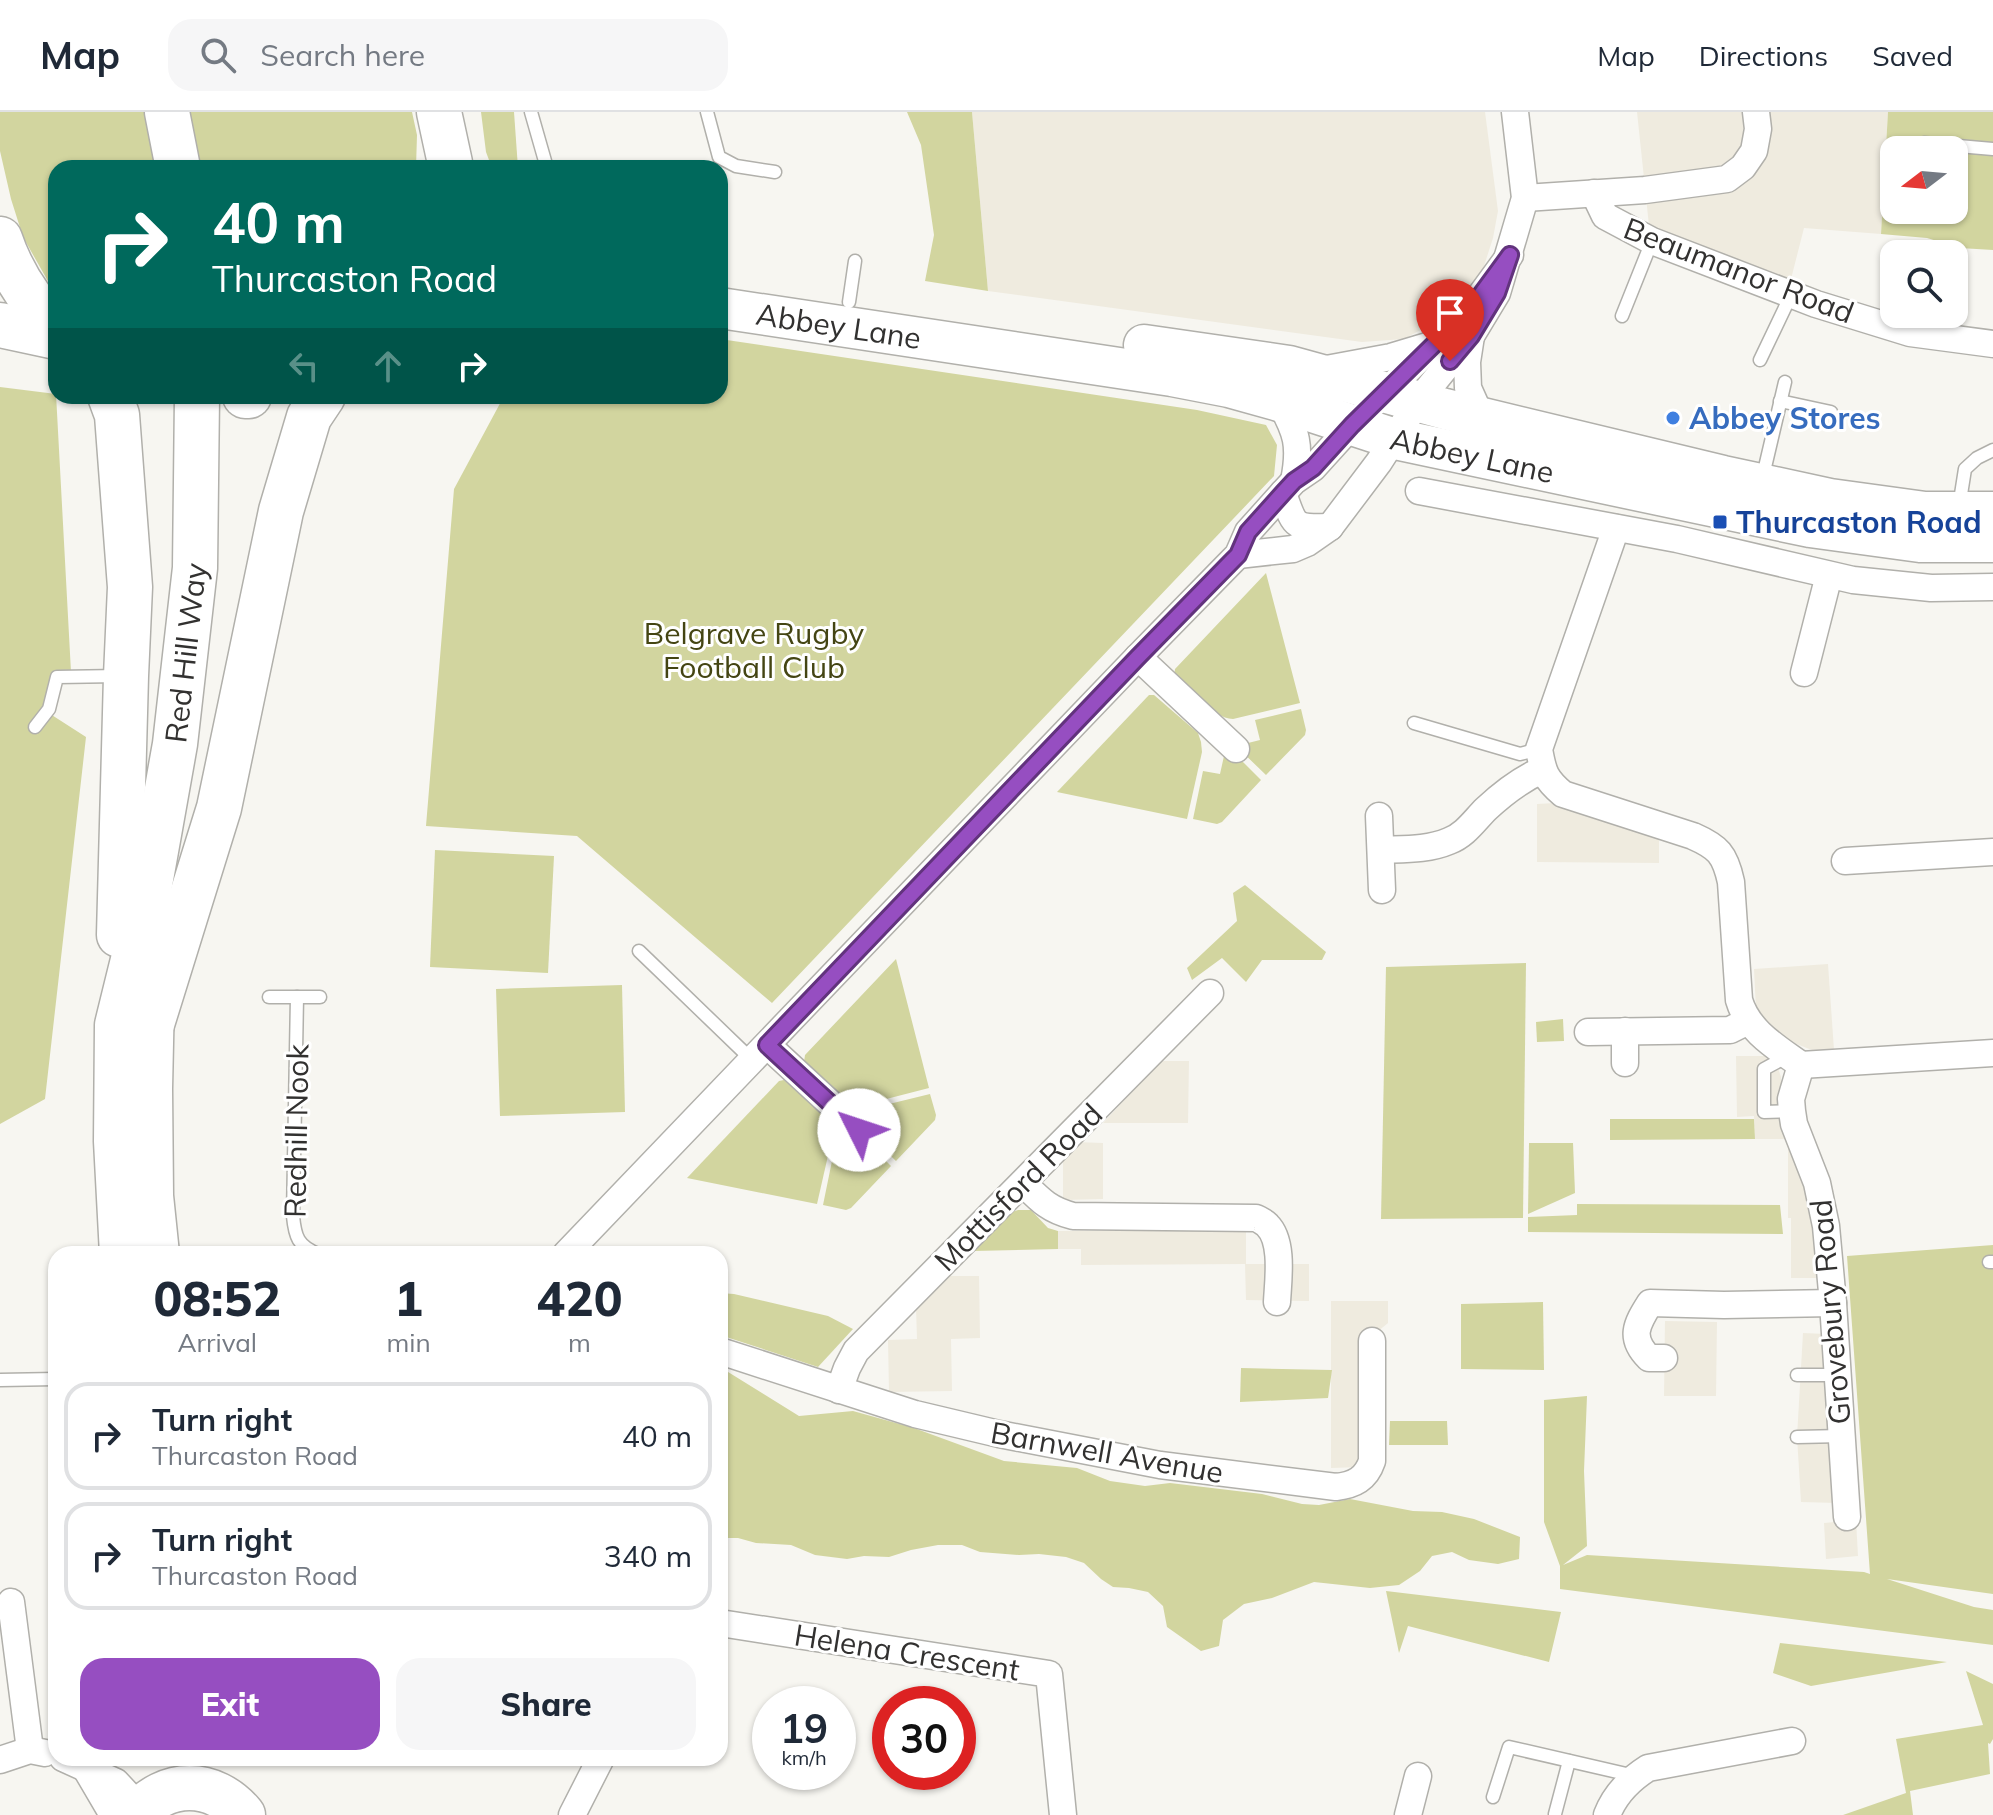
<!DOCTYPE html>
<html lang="en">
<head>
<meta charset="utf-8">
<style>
  :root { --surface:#fff; --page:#f6f6f7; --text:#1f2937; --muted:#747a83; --line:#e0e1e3; --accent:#964ec1 }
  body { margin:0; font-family:Mulish,sans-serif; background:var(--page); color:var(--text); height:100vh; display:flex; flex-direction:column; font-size:30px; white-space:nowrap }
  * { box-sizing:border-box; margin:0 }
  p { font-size:26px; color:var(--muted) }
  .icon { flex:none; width:44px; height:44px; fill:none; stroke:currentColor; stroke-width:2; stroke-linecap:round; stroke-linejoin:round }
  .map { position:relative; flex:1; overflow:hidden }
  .drawer { position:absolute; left:48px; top:1134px; width:680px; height:520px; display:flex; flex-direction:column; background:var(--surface); border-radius:24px; box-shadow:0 2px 6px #0004 }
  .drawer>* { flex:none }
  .banner { position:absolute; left:48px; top:48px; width:680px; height:244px; border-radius:24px; box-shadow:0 2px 6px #0004; background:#00695c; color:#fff; overflow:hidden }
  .needle { width:52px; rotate:254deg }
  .controls { position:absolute; left:1880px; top:24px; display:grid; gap:16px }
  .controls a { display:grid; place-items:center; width:88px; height:88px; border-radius:16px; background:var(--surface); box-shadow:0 2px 6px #0004; font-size:40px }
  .speed { position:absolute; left:752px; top:1574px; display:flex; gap:16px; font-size:40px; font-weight:700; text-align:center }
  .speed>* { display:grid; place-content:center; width:104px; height:104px; border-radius:50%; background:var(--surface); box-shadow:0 2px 6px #0004; line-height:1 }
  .speed small { font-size:20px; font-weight:400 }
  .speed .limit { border:12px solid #d22; background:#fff; color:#111 }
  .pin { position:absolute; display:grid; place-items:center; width:68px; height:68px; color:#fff; margin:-82px -34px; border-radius:50% 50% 50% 0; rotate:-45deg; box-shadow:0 0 8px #0007 }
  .pin .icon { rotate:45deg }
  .me { position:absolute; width:88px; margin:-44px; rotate:311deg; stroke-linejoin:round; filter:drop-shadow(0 0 6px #0008) }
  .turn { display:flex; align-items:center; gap:28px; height:168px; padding:0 32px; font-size:36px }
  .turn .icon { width:104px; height:104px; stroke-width:2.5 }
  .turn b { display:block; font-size:56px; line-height:68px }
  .lanes { display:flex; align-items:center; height:76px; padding:0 32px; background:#0003; justify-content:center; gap:40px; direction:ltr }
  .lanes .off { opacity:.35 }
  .eta { display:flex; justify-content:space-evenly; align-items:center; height:136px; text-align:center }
  .eta b { font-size:48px; font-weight:800; line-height:56px }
  .button { display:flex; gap:16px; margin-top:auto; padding:16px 32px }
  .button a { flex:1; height:92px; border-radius:24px; background:var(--accent); color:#fff; font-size:32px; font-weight:800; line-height:92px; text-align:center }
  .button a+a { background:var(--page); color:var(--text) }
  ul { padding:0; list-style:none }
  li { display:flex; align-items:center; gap:24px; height:108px; margin:0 16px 12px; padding:0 16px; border:4px solid var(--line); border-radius:24px }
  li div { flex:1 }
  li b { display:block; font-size:30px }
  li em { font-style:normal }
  header { display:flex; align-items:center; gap:48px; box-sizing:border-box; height:112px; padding:0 40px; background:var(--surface); border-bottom:2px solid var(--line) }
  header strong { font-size:38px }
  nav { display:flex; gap:44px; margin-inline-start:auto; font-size:28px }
  .search { width:560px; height:72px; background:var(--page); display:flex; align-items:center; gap:20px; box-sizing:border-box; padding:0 28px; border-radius:24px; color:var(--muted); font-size:30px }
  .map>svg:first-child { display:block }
  .built { fill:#efebdf }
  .green { fill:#d2d59f; fill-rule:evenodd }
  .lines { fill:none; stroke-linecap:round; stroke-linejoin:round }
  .lane-casing { stroke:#b1b0ab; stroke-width:15 }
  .street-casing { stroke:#b1b0ab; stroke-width:29 }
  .primary-casing { stroke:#b1b0ab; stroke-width:43 }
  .highway-casing { stroke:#b1b0ab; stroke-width:47 }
  .lane { stroke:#fff; stroke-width:12 }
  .street { stroke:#fff; stroke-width:26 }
  .primary { stroke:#fff; stroke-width:40 }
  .highway { stroke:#fff; stroke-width:44 }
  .route-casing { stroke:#62337d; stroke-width:20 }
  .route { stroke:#964ec1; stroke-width:14 }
  .shop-dot { fill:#3f7fe0; stroke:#fff; stroke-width:3 }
  .transit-dot { fill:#1a4fb4; stroke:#fff; stroke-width:3 }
  .labels { text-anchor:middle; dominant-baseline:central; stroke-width:6; stroke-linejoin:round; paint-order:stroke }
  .street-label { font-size:30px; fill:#323130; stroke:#fff }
  .shop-label { font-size:30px; font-weight:bold; fill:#366cbe; stroke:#fff; text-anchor:start }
  .transit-label { font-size:30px; font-weight:bold; fill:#164399; stroke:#fff; text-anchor:start }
  .park-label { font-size:30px; fill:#444513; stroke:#fff }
</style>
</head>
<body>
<header>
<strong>Map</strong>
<div class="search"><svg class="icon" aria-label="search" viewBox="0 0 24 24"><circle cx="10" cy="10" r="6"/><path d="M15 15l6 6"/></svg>Search here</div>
<nav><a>Map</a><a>Directions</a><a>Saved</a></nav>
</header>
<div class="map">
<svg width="1993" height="1703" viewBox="0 0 1993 1703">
  <rect width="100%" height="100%" fill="#f7f6f1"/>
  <g class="built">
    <path d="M972,0H1485L1498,99L1493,126L1484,154L1465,186L1437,209L1404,227L1362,230L988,179Z"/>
    <path d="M1637,0H1888L1881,122L1804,116L1791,167L1650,123Z"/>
    <path d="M1555,691L1659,726V751L1537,750V692Z"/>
    <path d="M1828,852L1834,938H1812L1789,929L1771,916L1756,898L1754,857Z"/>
    <path d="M1736,944H1774L1781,965V977L1812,1095L1818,1166H1791V1106H1788V1027H1755L1754,1004L1737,1005Z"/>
    <path d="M1161,949H1189L1188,1011H1103Z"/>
    <path d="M1076,1030L1103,1031V1087L1063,1088V1041Z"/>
    <path d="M1246,1118V1152H1309V1189L1246,1188L1245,1152L1081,1153V1137H1058V1119Z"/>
    <path d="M947,1164H979L980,1226L951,1227L952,1279L889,1280L888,1228L917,1227L916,1195Z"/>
    <path d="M1331,1189H1388V1211L1377,1220L1362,1221V1355L1331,1356Z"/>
    <path d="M1665,1209L1717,1210L1716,1284H1664Z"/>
    <path d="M1803,1221L1826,1222L1837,1391L1801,1390L1797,1325Z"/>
    <path d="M1856,1408L1858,1444L1826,1447L1824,1411Z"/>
  </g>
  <g class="green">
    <path d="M0,0H412L417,23L416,56H56V178L49,171L23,125L11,87L0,39Z"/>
    <path d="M481,0H514L518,56H492L486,40Z"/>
    <path d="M907,0H972L988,179L925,169L934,123L921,33Z"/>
    <path d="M1888,0H1993V138L1960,136L1927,126L1881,122ZM1894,38H1954V98H1894Z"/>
    <path d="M720,227L1197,298L1266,313L1277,333L1274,364L772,891L577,724L426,714L454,377L504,284H720Z"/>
    <path d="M0,275L56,282L71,560L44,598L86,625L45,987L0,1012Z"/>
    <path d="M1266,461L1300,591L1233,607C1212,606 1190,578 1174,564L1175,557Z"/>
    <path d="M1149,583H1154L1198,621L1201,630L1202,640L1187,707L1057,680Z"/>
    <path d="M1301,597L1306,618L1305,623L1266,663L1236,634L1260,628L1255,608Z"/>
    <path d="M1231,638L1261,668L1222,710L1217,712L1193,707L1203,659L1220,662L1224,644Z"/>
    <path d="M435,738L554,744L548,861L430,855Z"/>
    <path d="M1245,773L1326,840L1322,848H1262L1246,870L1222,846L1192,868L1187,856L1237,809L1233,781Z"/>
    <path d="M896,847L929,976L863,993C840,992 820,965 804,950L805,943Z"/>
    <path d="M1526,851L1523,1106L1381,1107L1386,855Z"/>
    <path d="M622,873L625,1000L500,1004L496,877Z"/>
    <path d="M1563,907L1564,929L1537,930L1536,910Z"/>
    <path d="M784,968L827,1006L831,1016L832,1026L817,1092L687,1066L779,969Z"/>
    <path d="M930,982L936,1003L935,1008L896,1049L866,1020L889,1014L885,993Z"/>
    <path d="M1610,1007H1754L1755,1027L1610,1028Z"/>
    <path d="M861,1024L891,1054L851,1096L846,1098L823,1093L833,1044L850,1048L854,1029Z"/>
    <path d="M1529,1031H1573L1575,1081L1528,1102Z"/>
    <path d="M1577,1092L1780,1093L1783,1122L1528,1120V1105L1577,1103Z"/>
    <path d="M1018,1098H1031L1048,1116L1058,1119V1137L973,1139L1012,1100Z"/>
    <path d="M1993,1133V1482L1887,1467L1974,1495L1993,1498V1533L1560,1477V1454L1544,1410V1288L1587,1284L1584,1359L1587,1434L1563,1453L1587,1443L1864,1460L1870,1462L1847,1144Z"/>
    <path d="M720,1181L734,1182L828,1204L853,1217L818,1255L720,1223Z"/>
    <path d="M1543,1190L1544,1258L1461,1257V1192Z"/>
    <path d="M720,1255L799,1304L853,1299L914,1316L1004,1349L1077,1356L1110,1369L1145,1374L1170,1371L1262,1382L1302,1392L1319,1393L1350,1387L1413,1399L1442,1400L1474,1407L1520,1425L1519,1447L1498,1452L1469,1448L1452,1440L1432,1444L1420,1459L1399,1473L1370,1476L1314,1470L1272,1486L1244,1492L1223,1508L1219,1534L1201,1539L1167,1515L1163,1494L1148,1480L1129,1476L1113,1475L1101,1467L1084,1451L1066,1445L1039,1442L1019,1443L980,1440L962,1433H938L911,1438L889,1445L864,1444L847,1447L815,1443L791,1433L756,1431L738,1426H720Z"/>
    <path d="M1241,1256L1332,1258L1328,1286L1240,1290Z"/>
    <path d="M1390,1309H1447L1448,1333H1389Z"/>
    <path d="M1386,1479L1561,1500L1549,1550L1408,1514L1399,1541Z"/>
    <path d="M1780,1531L1947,1550L1811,1574L1773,1561Z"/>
    <path d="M1966,1559L1993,1572V1627L1990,1632L1988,1631L1990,1662L1910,1679L1913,1703H1843L1906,1681L1896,1627L1983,1613Z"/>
  </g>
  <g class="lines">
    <g class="lane-casing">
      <g id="lane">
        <path d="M531,0L547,56"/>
        <path d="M707,0L719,45L736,54L775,60"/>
        <path d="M1924,31L1993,37"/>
        <path d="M849,190L855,149"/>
        <path d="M1622,204L1652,129"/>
        <path d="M1760,248L1791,183"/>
        <path d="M1780,289L1831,300"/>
        <path d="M1762,368L1785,270"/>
        <path d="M1959,395L1965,357L1977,346L1993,338"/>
        <path d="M1414,611L1520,642L1539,637"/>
        <path d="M35,615L49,597L57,565L119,564"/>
        <path d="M639,839L752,948"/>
        <path d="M269,885H320"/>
        <path d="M297,885L293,1104C295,1125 298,1134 318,1142"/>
        <path d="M1788,944L1764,957V1000L1792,999"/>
        <path d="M1989,1150H1993"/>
        <path d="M1797,1263H1838"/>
        <path d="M0,1268L56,1267"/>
        <path d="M1797,1325L1842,1324"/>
        <path d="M1493,1685L1509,1635L1635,1664"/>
        <path d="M1555,1702L1569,1649"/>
      </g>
    </g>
    <g class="street-casing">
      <g id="street">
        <path d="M1594,81L1605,104L1652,129L1816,192L1910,221L1993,232"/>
        <path d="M1525,86L1645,78L1727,67L1743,55L1754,39L1758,17L1756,0"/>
        <path d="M1471,224L1467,250L1468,276L1481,305"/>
        <path d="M1321,258L1391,245L1431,233"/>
        <path d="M1279,289C1297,320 1301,334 1294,369"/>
        <path d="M1419,379L1677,427L1853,468L1931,476L1993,475"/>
        <path d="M1283,381C1295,415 1293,416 1330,415"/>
        <path d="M1616,416L1539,637C1543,660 1545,667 1563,682L1693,724C1718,735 1725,742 1731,770L1739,888C1748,919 1776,935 1801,953"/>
        <path d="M1238,443L1293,437L1307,431L1330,415L1379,350L1419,288L1471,224L1497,181L1525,86L1515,0"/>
        <path d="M1138,545L1236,637"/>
        <path d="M1804,561L1829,463"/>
        <path d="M1379,704L1382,778"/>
        <path d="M1382,738C1404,737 1428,738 1449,729C1465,723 1474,709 1486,697C1503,681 1522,667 1542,658"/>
        <path d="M1845,749L1993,740"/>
        <path d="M1588,920L1730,918L1748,909"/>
        <path d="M767,933L859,1018"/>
        <path d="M1625,951V919"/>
        <path d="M1801,953L1791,987L1792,999L1794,1012L1817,1071L1826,1114L1833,1191L1847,1405"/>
        <path d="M1801,953L1993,941"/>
        <path d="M1023,1071C1040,1088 1049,1098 1073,1104L1256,1106C1257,1106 1267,1112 1267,1113C1284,1129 1278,1169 1277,1190"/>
        <path d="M566,1142L1138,545L1232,449L1238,443L1248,420L1283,381L1294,369L1313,356L1352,313L1472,195L1510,143"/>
        <path d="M720,1239L915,1302L999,1322L1160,1353L1336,1375C1354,1373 1366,1367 1372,1349V1229"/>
        <path d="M1664,1246H1649C1629,1226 1636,1213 1650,1191L1724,1193L1833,1191"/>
        <path d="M839,1278L847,1256L856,1239L1210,881"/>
        <path d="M11,1490L30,1638"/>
        <path d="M720,1511L1049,1562L1063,1703"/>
        <path d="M63,1646L116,1670L141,1697"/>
        <path d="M0,1648L30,1638L45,1641"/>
        <path d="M86,1657L113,1703"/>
        <path d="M572,1703L601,1646"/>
        <path d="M1408,1703L1418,1664"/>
        <path d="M1607,1703C1615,1682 1629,1668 1648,1656L1792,1629"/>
      </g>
    </g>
    <g class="primary-casing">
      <g id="primary">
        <path id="s1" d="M720,196L1172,264L1229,275L1279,289L1395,327L1810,415L1920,430H1993"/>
        <path d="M1144,233L1289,254L1445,297L1723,364L1830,387L1925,400H1993"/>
      </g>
    </g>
    <g class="highway-casing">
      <g id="highway">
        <path d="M167,0L178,56"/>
        <path d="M439,0L450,51L449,56"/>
        <path d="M0,127C11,160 31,191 56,216"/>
        <path d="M0,213L56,225"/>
        <path d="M110,284L117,303L130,475L126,564L119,823"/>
        <path d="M245,284H249"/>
        <path d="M152,885L150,977L151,1084L157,1142"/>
        <path d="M151,915L219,696L281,399L309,305L323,284"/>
        <path id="s2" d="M122,1142L116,1029L117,913L146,795L175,632L195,456L197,284"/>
        <path d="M136,1703C166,1667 213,1667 243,1703"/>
      </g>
    </g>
    <use href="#lane" class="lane"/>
    <use href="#street" class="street"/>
    <use href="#primary" class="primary"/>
    <use href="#highway" class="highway"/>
  </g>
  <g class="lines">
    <g class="route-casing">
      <path id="route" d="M859,1018L767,933L1138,545L1232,449L1238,443L1248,420L1283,381L1294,369L1313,356L1352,313L1472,195L1510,143L1497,181L1471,224L1450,249"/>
    </g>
    <use href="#route" class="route"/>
  </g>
  <circle class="shop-dot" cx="1673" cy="306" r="8"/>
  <rect class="transit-dot" x="1712" y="402" width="16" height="16" rx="4"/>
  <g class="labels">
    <g class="street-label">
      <text transform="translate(1739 158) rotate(21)">Beaumanor Road</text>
      <text stroke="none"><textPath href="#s1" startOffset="120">Abbey Lane</textPath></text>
      <text stroke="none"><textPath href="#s1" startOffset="768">Abbey Lane</textPath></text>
      <text stroke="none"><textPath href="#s2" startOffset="608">Red Hill Way</textPath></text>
      <text transform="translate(296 1019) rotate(-89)">Redhill Nook</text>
      <text transform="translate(1018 1075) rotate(-45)">Mottisford Road</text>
      <text transform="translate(1830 1200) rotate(-95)">Grovebury Road</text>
      <text transform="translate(1107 1340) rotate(10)">Barnwell Avenue</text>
      <text transform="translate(907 1540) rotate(9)">Helena Crescent</text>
    </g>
    <g class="shop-label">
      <text x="1689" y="306">Abbey Stores</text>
    </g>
    <g class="transit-label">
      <text x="1736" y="410">Thurcaston Road</text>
    </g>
    <g class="park-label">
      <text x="754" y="521">Belgrave Rugby<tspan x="754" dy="34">Football Club</tspan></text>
    </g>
  </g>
</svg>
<div class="controls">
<a><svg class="needle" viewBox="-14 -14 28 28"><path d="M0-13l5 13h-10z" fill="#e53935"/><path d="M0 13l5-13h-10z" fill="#747a83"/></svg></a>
<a><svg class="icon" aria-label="search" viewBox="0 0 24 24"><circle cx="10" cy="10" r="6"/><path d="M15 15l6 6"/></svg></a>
</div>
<div class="speed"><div>19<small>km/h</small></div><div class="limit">30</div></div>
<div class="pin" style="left:1450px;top:249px;background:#d93025"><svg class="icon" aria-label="arrive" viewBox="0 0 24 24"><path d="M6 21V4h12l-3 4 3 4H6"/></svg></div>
<svg class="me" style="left:859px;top:1018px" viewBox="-20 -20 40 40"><circle r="19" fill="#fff"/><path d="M0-13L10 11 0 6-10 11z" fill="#964ec1"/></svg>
<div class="banner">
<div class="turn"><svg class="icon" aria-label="right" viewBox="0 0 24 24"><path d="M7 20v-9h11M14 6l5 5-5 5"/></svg><div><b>40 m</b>Thurcaston Road</div></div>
<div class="lanes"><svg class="icon off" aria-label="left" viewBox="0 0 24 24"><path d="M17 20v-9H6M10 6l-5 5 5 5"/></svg><svg class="icon off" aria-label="ahead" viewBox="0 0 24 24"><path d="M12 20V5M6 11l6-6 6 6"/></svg><svg class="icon" aria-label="right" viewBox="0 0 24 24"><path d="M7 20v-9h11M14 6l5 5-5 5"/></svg></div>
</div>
<section class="drawer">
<div class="eta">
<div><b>08:52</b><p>Arrival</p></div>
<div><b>1</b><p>min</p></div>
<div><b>420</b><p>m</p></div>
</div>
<ul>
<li><svg class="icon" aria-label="right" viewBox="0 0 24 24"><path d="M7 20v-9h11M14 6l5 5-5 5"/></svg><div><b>Turn right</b><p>Thurcaston Road</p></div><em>40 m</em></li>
<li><svg class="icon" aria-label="right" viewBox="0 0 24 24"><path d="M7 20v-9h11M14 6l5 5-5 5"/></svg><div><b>Turn right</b><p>Thurcaston Road</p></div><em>340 m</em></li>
</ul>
<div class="button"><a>Exit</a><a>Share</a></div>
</section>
</div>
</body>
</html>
